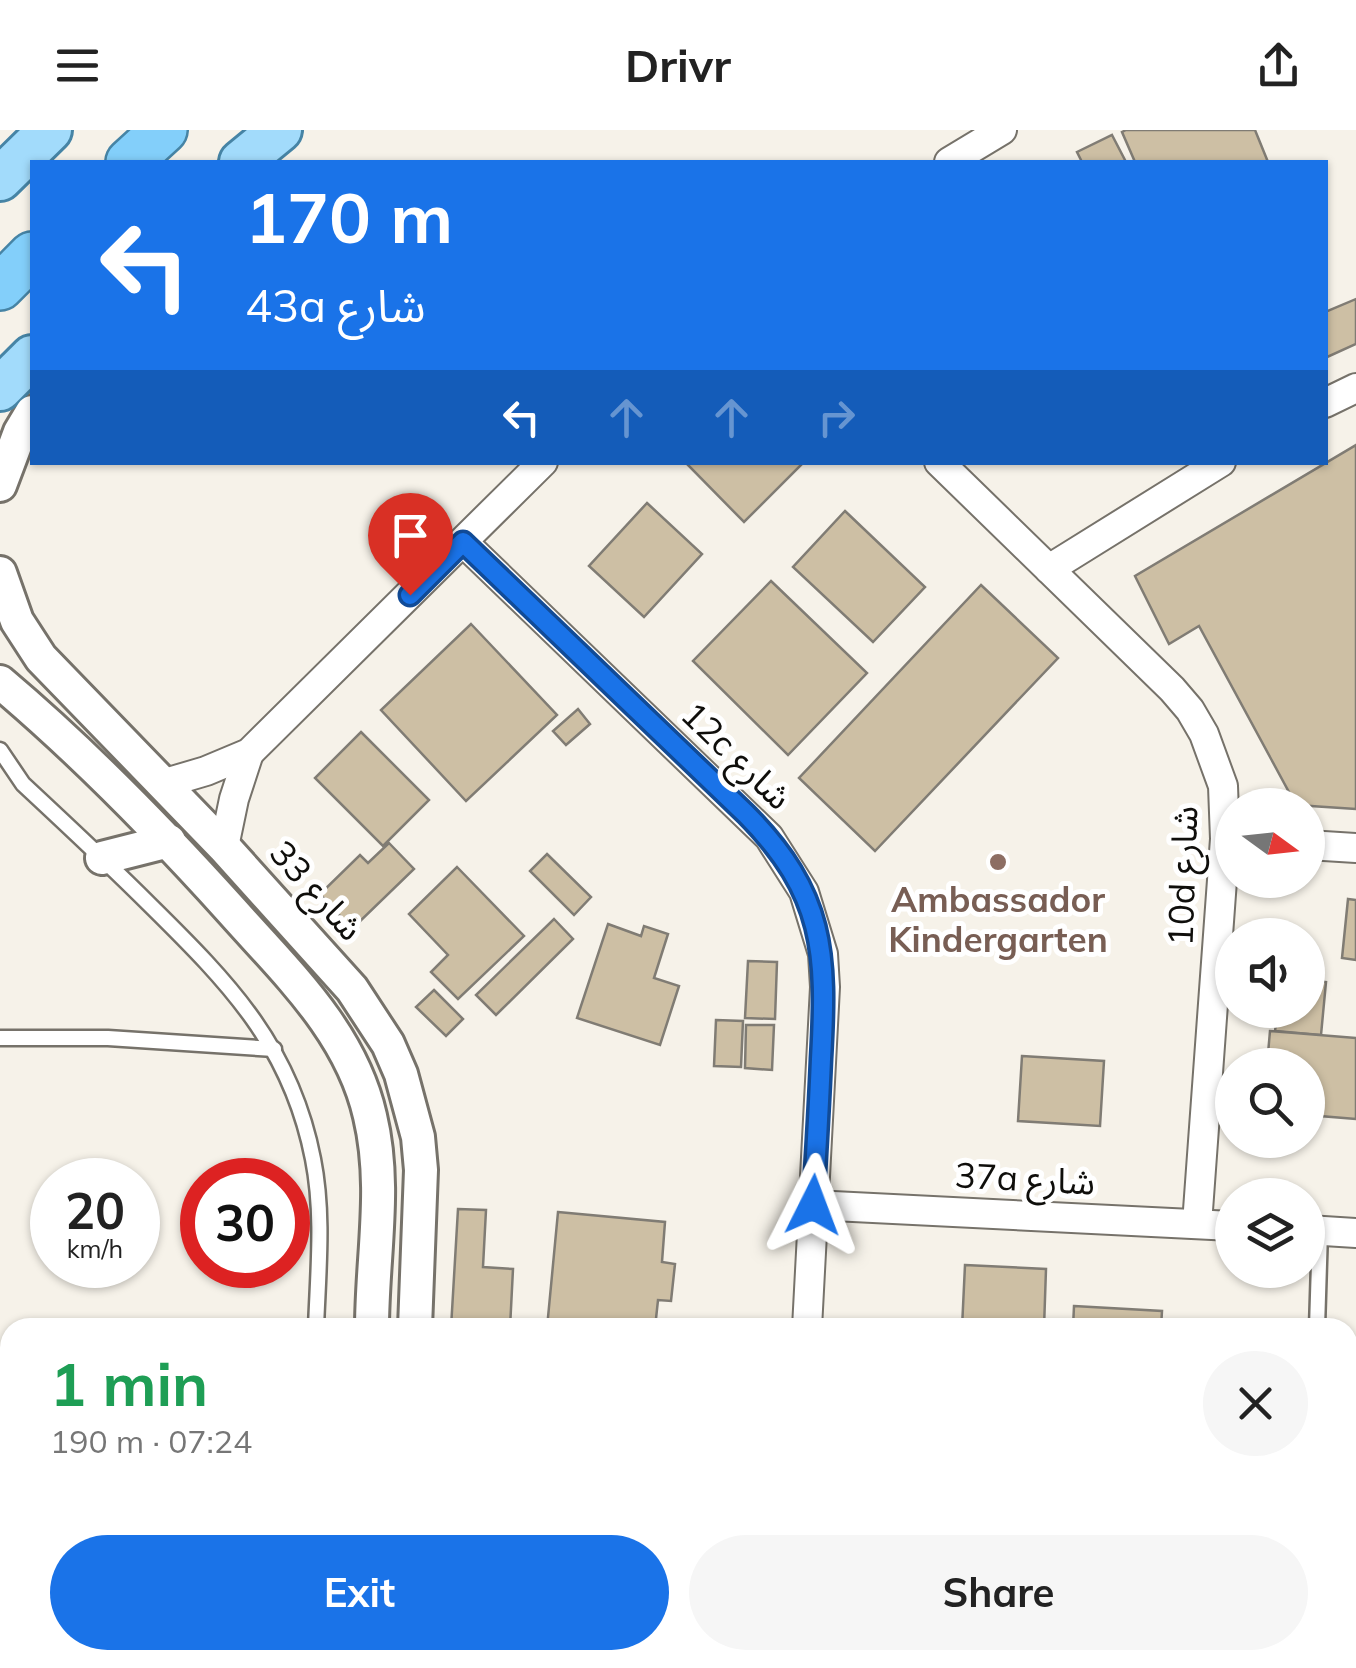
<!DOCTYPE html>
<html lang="en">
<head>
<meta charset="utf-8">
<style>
  :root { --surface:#fff; --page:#f6f6f6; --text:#222; --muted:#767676; --accent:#1a73e8 }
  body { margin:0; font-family:Mulish,"Noto Sans Arabic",sans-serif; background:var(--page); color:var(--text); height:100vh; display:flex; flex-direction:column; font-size:38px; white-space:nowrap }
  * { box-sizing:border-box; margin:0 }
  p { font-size:32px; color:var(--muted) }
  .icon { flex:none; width:55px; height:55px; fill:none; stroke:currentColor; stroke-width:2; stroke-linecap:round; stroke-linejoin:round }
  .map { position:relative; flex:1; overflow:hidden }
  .details { position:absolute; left:0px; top:1188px; width:1358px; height:352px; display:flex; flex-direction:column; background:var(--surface); border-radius:30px 30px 0 0; box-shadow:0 2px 8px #0004 }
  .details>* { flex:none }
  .guide { position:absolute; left:30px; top:30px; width:1298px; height:305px; border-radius:0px; box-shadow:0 2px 8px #0004; background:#1a73e8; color:#fff; overflow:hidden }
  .needle { width:65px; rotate:105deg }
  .buttons { position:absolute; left:1215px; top:658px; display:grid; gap:20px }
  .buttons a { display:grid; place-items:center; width:110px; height:110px; border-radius:50%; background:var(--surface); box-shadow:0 2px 8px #0004; font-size:50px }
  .speed { position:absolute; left:30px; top:1028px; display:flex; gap:20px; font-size:50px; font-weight:700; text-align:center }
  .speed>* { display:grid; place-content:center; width:130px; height:130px; border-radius:50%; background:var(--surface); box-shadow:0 2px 8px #0004; line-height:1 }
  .speed small { font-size:25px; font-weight:400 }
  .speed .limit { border:15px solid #d22; background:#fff; color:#111 }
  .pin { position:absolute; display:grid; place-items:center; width:85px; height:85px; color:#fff; margin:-102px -42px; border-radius:50% 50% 50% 0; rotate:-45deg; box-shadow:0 0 10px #0007 }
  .pin .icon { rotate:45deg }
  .me { position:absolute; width:110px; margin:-55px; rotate:3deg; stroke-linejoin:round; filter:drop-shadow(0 0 8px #0008) }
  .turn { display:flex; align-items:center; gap:35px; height:210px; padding:0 50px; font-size:45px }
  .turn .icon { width:130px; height:130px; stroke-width:2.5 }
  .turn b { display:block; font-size:70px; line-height:85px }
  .lanes { display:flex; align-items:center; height:95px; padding:0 50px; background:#0003; justify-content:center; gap:50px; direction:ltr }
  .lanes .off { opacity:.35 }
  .round { display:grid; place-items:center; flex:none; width:105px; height:105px; border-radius:52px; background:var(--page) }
  .head { display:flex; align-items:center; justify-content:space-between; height:170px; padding:0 50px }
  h1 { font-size:60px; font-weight:700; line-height:75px; color:#1e9e55 }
  .action { display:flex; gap:20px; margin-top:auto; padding:20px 50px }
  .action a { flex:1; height:115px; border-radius:60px; background:var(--accent); color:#fff; font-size:40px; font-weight:700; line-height:115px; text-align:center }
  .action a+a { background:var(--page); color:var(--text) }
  header { display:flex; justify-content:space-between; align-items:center; height:130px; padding:0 50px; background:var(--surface); font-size:45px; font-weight:700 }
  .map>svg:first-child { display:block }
  .building { fill:#cdbfa4; stroke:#807c74; stroke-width:2.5 }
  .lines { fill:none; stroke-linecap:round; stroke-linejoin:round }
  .service-casing { stroke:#76726a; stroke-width:19 }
  .minor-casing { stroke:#76726a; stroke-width:32 }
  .tertiary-casing { stroke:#76726a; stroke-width:38 }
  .primary-casing { stroke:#4684a5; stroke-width:48 }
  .trunk-casing { stroke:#4684a5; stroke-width:50 }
  .path { stroke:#9a9791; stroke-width:6; stroke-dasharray:5 8; stroke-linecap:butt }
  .service { stroke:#fff; stroke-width:14 }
  .minor { stroke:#fff; stroke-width:28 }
  .tertiary { stroke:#fff; stroke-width:32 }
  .primary { stroke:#a2dbfb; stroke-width:42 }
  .trunk { stroke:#83cffa; stroke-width:45 }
  .route-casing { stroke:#114b97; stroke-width:25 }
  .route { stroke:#1a73e8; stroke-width:18 }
  .education-dot { fill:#8d6e63; stroke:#fff; stroke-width:4 }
  .labels { text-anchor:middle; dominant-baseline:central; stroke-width:10; stroke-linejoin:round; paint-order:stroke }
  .street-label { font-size:35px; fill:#0f0e0b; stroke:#fff }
  .education-label { font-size:35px; font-weight:bold; fill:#785e54; stroke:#fff }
</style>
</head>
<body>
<header><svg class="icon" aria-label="menu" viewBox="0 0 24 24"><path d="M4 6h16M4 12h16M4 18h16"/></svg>Drivr<svg class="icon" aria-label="share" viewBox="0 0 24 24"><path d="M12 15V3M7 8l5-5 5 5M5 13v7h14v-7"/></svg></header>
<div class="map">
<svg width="1356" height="1538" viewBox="0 0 1356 1538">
  <rect width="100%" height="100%" fill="#f6f2e9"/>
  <g class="building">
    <path d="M1126,0H1255L1268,32H1135L1122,2Z"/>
    <path d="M1112,5L1126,32H1082L1077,22Z"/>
    <path d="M1356,169V214L1325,228V182Z"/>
    <path d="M1356,315V679L1296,675L1199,496L1169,514L1135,446Z"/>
    <path d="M685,332H804L744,392Z"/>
    <path d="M647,373L702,424L644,487L589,436Z"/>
    <path d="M845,381L925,457L873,512L793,437Z"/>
    <path d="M771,451L867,543L788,625L693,531Z"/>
    <path d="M981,455L1058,528L875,721L799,648Z"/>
    <path d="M471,494L557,585L466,671L381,580Z"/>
    <path d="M578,579L590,594L566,615L553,601Z"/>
    <path d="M361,602L429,670L383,716L315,648Z"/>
    <path d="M389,713L414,739L352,799L320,764L360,725L368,733Z"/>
    <path d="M547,724L591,767L574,785L530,741Z"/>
    <path d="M457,737L524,806L458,869L431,842L448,825L409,784Z"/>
    <path d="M1348,769L1356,770V830L1342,828Z"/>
    <path d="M554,789L573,809L496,885L476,865Z"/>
    <path d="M608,794L641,806L644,796L668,804L654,848L679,856L660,915L577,888Z"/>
    <path d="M748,831L777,832L775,889L745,888Z"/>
    <path d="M1308,850L1326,852L1321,905L1275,901L1278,880H1308Z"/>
    <path d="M434,860L463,889L446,906L416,877Z"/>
    <path d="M716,890L743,891L741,937L714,936Z"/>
    <path d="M746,895H774L772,940L745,938Z"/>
    <path d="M1270,901L1356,908V989L1308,985V935H1267Z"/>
    <path d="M1022,926L1104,931L1100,996L1018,991Z"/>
    <path d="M458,1079L486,1080L483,1137L513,1139L510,1198H451Z"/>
    <path d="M558,1082L665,1092L662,1132L675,1134L671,1171L658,1170L655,1198H547Z"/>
    <path d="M965,1135L1046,1139L1044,1198H962Z"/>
    <path d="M1074,1176L1162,1181L1161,1198H1073Z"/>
    <path d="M1351,1225H1356V1263L1350,1262Z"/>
    <rect x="1348" y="1295" width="8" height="66"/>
  </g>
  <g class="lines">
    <g class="service-casing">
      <g id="service">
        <path d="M0,620L23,654C66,694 109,734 151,776C229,853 291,916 313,1029C324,1084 318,1142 316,1198"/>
        <path d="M0,908H108L274,919"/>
        <path d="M1317,1198L1320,1101"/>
        <path d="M1348,1474H1356"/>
        <path d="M300,1538V1530"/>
      </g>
    </g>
    <g class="minor-casing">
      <g id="minor">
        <path d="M949,32L1002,0"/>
        <path d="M1325,273L1356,258"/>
        <path d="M939,332L1172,559L1190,580L1204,604L1223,656L1225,709L1197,1094"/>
        <path d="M463,412L769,707L804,762L823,824L825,857L807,1198"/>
        <path d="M1049,439L1221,332"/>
        <path d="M162,654L206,641L249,623L543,332"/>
        <path d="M1308,715L1356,718"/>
        <path d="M224,717L234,669L249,623"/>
        <path d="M813,1075L1232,1096"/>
        <path d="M1308,1100L1356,1103"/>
      </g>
    </g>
    <g class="tertiary-casing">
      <g id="tertiary">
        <path d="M0,355L20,302L32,282"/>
        <path d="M0,443L17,491L41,528L224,717L352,859L388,914L401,944L418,1007L421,1040L415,1198"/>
        <path d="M0,552C83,622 160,701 232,781C287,843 351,902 370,986C387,1057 372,1126 372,1198"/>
        <path d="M102,728L169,711"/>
        <path d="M1348,1506L1356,1509"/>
        <path d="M385,1530L401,1538"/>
        <path d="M1121,1530L1159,1538"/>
        <path d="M446,1538L462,1530"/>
        <path d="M1270,1538L1276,1530"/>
      </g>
    </g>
    <g class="primary-casing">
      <g id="primary">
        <path d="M241,32L280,0"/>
        <path d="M0,49L50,0"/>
        <path d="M0,259L32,227"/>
      </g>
    </g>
    <g class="trunk-casing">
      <g id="trunk">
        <path d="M129,32L164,0"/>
        <path d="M0,157L32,125"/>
      </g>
    </g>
    <g class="path">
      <path d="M626,1530L733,1538"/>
      <path d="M516,1538L533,1530"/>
    </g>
    <use href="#service" class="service"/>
    <use href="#minor" class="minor"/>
    <use href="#tertiary" class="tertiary"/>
    <use href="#primary" class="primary"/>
    <use href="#trunk" class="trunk"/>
  </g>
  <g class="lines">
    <g class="route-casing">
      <path id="route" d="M410,465L463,412L746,684C825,764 827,823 821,929C819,978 816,1027 813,1075"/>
    </g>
    <use href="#route" class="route"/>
  </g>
  <circle class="education-dot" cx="998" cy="732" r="10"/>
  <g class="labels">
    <g class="street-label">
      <text transform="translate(737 625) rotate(44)">12c شارع</text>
      <text transform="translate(1182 746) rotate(-88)">10d شارع</text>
      <text transform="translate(317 760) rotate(48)">شارع 33</text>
      <text transform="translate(1025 1048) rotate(3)">37a شارع</text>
    </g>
    <g class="education-label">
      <text x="998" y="769">Ambassador<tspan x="998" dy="40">Kindergarten</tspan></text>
    </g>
  </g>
</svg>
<div class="buttons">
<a><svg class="needle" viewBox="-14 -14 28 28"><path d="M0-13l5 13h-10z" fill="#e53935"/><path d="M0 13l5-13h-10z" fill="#767676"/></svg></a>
<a><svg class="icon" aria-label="sound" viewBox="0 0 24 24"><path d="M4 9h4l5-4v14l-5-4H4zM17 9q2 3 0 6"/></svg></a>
<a><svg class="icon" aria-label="search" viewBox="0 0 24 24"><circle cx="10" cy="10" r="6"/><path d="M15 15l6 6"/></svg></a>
<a><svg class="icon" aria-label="layers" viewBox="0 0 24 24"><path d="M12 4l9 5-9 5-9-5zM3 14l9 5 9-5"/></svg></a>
</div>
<div class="speed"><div>20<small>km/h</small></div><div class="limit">30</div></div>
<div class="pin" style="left:410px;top:465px;background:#d93025"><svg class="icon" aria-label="arrive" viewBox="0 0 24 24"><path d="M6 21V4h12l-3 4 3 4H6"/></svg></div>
<svg class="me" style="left:813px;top:1075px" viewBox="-20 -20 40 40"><path d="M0-17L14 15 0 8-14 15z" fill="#1a73e8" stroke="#fff" stroke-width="4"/></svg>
<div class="guide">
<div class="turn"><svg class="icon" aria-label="left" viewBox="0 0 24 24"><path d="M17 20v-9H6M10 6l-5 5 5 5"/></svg><div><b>170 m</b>43a شارع</div></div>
<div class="lanes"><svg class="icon" aria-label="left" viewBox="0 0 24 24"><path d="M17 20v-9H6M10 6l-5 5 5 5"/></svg><svg class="icon off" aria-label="ahead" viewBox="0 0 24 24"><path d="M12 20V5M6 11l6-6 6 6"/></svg><svg class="icon off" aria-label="ahead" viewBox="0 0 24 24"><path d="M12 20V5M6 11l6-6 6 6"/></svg><svg class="icon off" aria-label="right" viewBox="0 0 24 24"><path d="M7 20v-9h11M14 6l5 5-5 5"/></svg></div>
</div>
<section class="details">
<div class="head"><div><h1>1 min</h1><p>190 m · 07:24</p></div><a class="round"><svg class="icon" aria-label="close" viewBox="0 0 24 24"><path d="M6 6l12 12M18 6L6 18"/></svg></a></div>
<div class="action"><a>Exit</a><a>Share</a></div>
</section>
</div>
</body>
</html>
